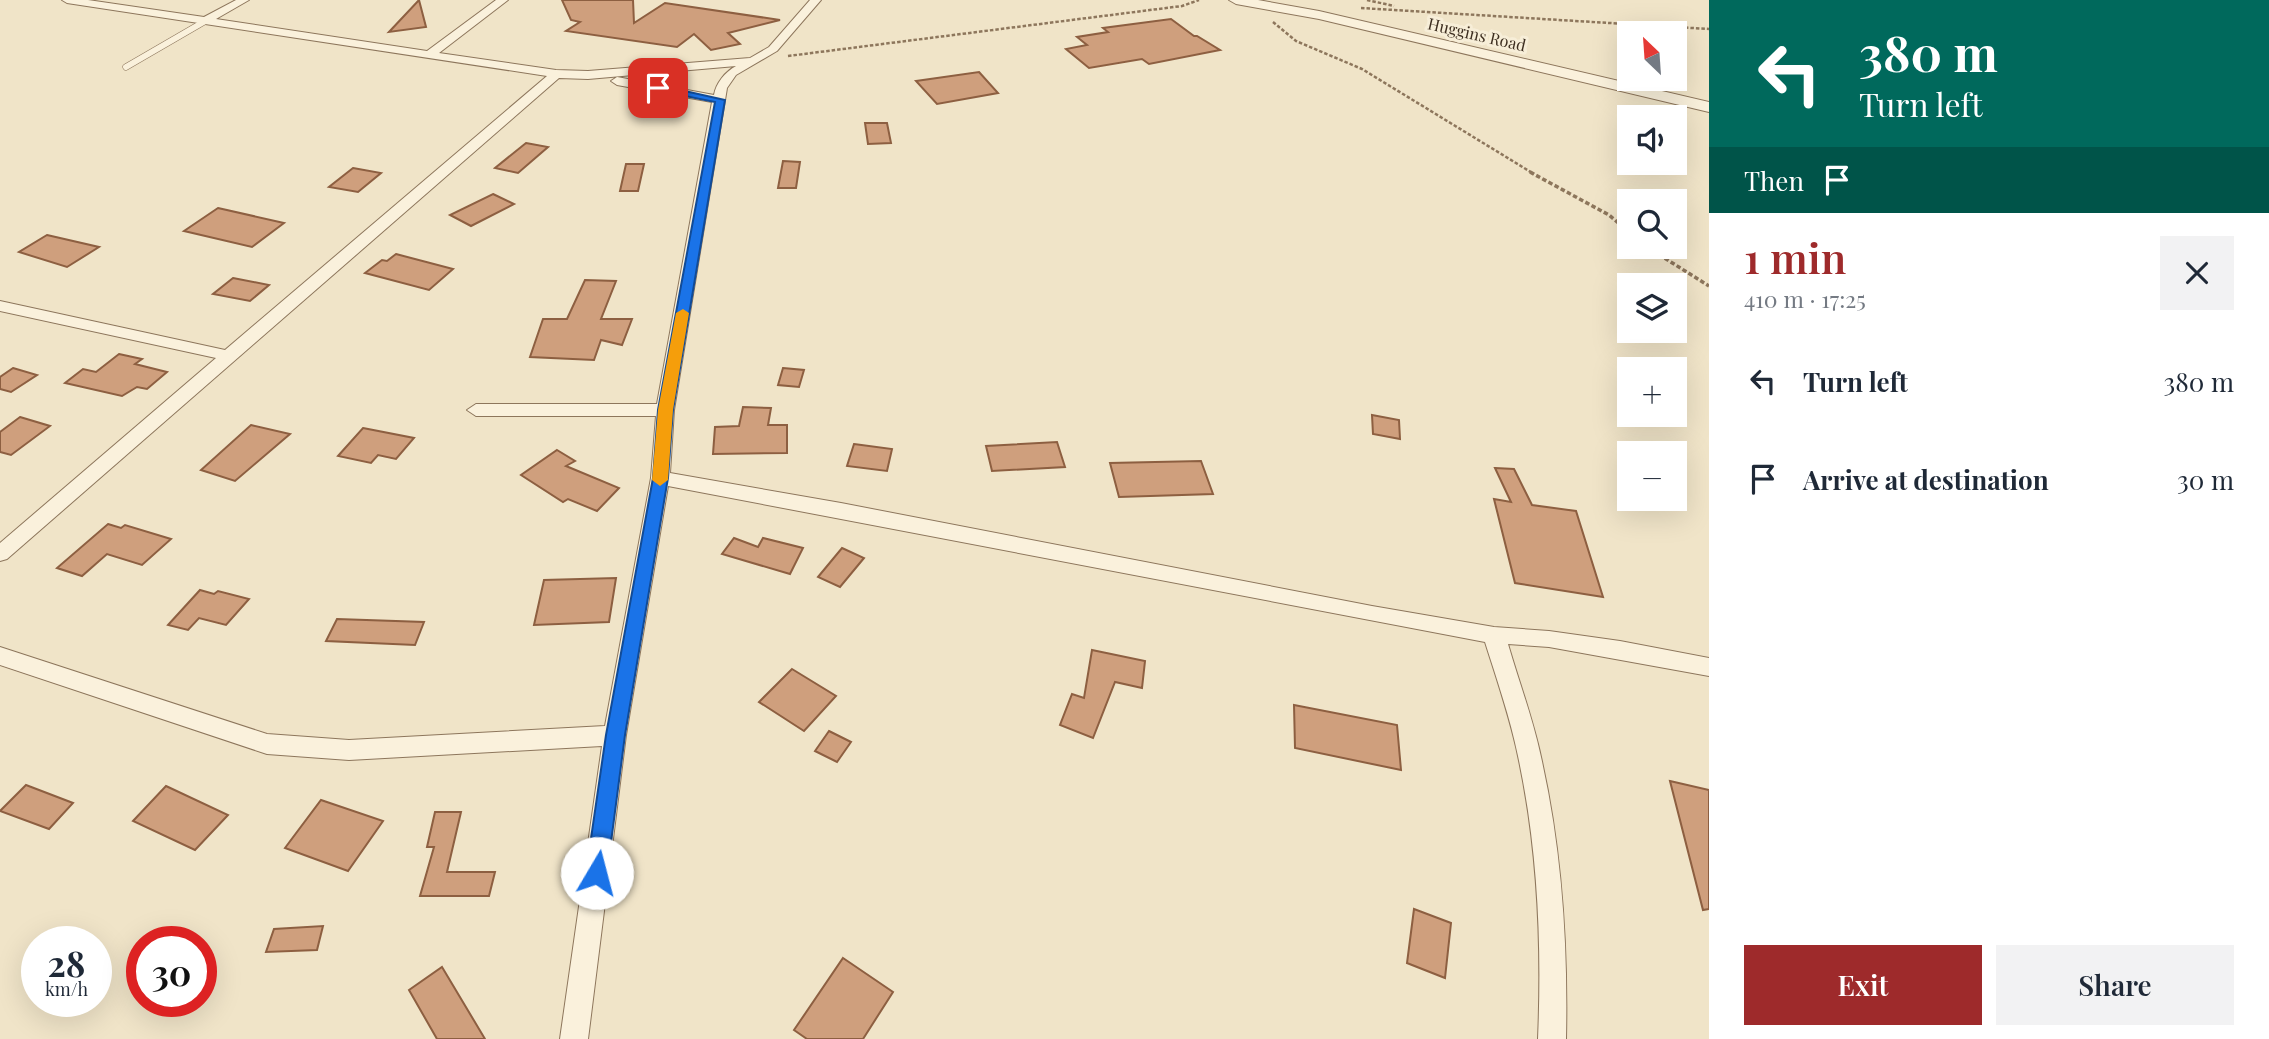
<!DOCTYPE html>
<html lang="en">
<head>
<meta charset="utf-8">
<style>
  :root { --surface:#fff; --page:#f2f2f3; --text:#1f2937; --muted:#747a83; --accent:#9e2a2b }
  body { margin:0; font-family:"Playfair Display",serif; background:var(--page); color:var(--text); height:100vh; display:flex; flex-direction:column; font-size:26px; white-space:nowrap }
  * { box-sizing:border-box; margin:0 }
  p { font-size:23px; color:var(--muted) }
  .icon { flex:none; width:38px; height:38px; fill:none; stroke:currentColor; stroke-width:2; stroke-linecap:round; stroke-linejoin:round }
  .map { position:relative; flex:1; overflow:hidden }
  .panel { display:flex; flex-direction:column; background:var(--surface); width:560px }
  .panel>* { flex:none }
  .hud { background:#00695c; color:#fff; overflow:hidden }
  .needle { width:46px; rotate:335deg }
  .controls { position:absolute; left:1617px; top:21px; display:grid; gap:14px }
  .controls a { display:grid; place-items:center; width:70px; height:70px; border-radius:0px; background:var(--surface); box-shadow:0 7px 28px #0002; font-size:35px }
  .speed { position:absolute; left:21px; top:926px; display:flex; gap:14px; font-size:35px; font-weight:700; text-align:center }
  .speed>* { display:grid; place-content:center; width:91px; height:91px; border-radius:50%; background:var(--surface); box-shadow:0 7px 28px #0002; line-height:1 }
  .speed small { font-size:18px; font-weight:400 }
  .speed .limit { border:10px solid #d22; background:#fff; color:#111 }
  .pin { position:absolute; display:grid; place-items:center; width:60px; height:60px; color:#fff; margin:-30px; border-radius:14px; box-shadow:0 4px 10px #0006 }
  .me { position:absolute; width:77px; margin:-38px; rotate:8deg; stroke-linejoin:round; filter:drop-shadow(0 0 5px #0008) }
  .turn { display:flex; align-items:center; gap:24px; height:147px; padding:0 35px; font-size:32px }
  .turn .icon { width:91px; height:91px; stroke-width:2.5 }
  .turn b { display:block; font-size:49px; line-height:60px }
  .then { display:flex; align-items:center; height:66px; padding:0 35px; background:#0003; gap:14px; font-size:26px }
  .round { display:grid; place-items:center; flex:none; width:74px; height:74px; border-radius:0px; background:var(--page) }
  .headline { display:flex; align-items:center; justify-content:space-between; height:119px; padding:0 35px }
  h1 { font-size:42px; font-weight:600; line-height:52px; color:var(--accent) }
  .cta { display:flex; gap:14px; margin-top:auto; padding:14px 35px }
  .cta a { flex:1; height:80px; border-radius:0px; background:var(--accent); color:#fff; font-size:28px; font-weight:600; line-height:80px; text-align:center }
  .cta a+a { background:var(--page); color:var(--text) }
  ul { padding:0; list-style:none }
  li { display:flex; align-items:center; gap:21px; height:98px; padding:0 35px }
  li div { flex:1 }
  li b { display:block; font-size:26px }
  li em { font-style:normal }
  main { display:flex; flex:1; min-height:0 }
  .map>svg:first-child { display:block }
  .building { fill:#cf9f7d; stroke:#8d5f41; stroke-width:2 }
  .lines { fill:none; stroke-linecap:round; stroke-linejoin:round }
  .service-casing { stroke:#8d765c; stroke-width:7 }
  .minor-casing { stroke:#8d765c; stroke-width:2 }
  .tertiary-casing { stroke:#8d765c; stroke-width:2 }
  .path-far1 { stroke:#8d765c; stroke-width:2.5; stroke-dasharray:3.5 2; stroke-linecap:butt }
  .path { stroke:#8d765c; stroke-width:3.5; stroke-dasharray:4.5 2.5; stroke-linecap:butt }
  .service { stroke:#faf1dc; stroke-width:6 }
  .minor { fill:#faf1dc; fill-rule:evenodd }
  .tertiary { fill:#faf1dc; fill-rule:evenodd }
  .route { fill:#1a73e8; stroke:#114b97; stroke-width:2 }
  .slow { fill:#f59e0b }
  .labels { text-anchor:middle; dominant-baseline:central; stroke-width:6; stroke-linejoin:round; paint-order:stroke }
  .far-street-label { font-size:16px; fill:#3d2e20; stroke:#f7eed8 }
</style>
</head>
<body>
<main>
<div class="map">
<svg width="1709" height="1039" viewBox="0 0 1709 1039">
  <rect width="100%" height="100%" fill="#f0e4c8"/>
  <g class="building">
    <path d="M419,0L426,27L389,32Z"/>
    <path d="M562,0H633L634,23L665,3L780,20L728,33L740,44L711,50L694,34L677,47L566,31L580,22L571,20Z"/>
    <path d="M1171,19L1194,36H1197L1220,50L1149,64L1142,59L1089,68L1066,49L1087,45L1077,37L1108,32L1103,28Z"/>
    <path d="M979,72L998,93L937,104L916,81Z"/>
    <path d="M865,123H887L891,143L868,144Z"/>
    <path d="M526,143L548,147L518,173L495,168Z"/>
    <path d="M783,161L800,162L796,188H778Z"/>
    <path d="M626,164H644L638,191H620Z"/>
    <path d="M353,168L381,173L358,192L329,187Z"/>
    <path d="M493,194L514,204L471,226L450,215Z"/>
    <path d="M218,208L284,223L252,247L184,231Z"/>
    <path d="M47,235L99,247L67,267L19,252Z"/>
    <path d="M396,254L453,269L429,290L365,273L382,260L387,261Z"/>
    <path d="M233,278L269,285L250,301L213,294Z"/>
    <path d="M585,280L616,281L601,319H632L622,345L601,340L594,360L530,357L543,319H567Z"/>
    <path d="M119,354L142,359L135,364L167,372L147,389L137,387L122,396L65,383L83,369L96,372Z"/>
    <path d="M13,368L37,375L11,392L0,389V377Z"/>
    <path d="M783,368L804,370L799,387L778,385Z"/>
    <path d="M743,407L771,408L768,425H787V453L713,454L715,427L739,426Z"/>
    <path d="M1372,415L1399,420L1400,439L1373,434Z"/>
    <path d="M20,417L50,426L11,455L0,452V432Z"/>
    <path d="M251,425L290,434L235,481L201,470Z"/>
    <path d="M363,428L414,438L396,459L378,455L371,463L338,456Z"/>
    <path d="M1057,442L1065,467L992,471L986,446Z"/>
    <path d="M854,444L892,449L887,471L847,466Z"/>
    <path d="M557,450L575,461L566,466L619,488L597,511L568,499L563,502L521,475Z"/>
    <path d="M1201,461L1213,494L1119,497L1110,463Z"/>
    <path d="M1495,468L1514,469L1532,505L1576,511L1603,597L1515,583L1494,499L1511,502Z"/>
    <path d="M108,524L121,528L125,525L171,539L142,565L107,554L82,576L57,568Z"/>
    <path d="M734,538L758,547L763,538L803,548L790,574L722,554Z"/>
    <path d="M842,548L864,558L840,587L818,577Z"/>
    <path d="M616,578L609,622L534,625L544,580Z"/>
    <path d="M200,590L214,594L218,591L249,599L226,625L199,618L188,630L168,625Z"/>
    <path d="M337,619L424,622L415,645L326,641Z"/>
    <path d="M1092,650L1145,661L1142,688L1115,682L1093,738L1060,725L1072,694L1084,698Z"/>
    <path d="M792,669L836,696L804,731L759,702Z"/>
    <path d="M1294,705L1397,725L1401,770L1295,748Z"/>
    <path d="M829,731L851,742L837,762L815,751Z"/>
    <path d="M1670,781L1709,790V909L1703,910Z"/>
    <path d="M26,785L73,803L49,829L0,811Z"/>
    <path d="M166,786L228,815L195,850L133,821Z"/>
    <path d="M321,800L383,821L348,871L285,848Z"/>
    <path d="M435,812H461L447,872H495L489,896H420L434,847H427Z"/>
    <path d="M1414,909L1451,923L1445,978L1407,963Z"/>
    <path d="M323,926L317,950L266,952L274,929Z"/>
    <path d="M843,958L893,992L863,1039H807L794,1030Z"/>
    <path d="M442,967L485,1039H437L409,990Z"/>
  </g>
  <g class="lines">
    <g class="service-casing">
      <path id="service" d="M126,67L207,20"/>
    </g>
    <g class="minor-casing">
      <path id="minor" d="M62,0H88L204,17L236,0H249L216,19L427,51L496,0H508L439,53L556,70L588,71L750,58L769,47L810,0H821L777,51L736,75L727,88L674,410L670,473L841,503L1372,606L1494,627L1549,631L1620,641L1709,658V676L1549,647L1508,644C1519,682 1533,719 1541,757C1562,850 1568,944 1566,1039H1538C1542,944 1538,849 1518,756C1510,717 1497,680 1485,642L668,486L626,735L588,1039H560L602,746L349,760L267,754L0,665V647L267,734L349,740L605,726L651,478L656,416H476L467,410L476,404H657L712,102L617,85L611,81L617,77L714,95C716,83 725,72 736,66L588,79L559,78L7,559L0,561V543L216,358L0,311V301L225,350L547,76L67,3Z"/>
    </g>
    <g class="tertiary-casing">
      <path id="tertiary" d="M1229,0H1258L1319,11L1709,102V112L1319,19L1236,4Z"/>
    </g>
    <g class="path-far1">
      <path d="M1367,0L1394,6"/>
      <path d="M1361,8L1709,29"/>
      <path d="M1273,22L1296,41L1362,69L1534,174"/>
      <path d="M788,56L1182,6L1199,0"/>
    </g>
    <g class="path">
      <path d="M1530,172L1609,215L1629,232"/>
      <path d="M1647,247L1709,286"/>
    </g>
    <use href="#service" class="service"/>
    <use href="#minor" class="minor"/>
    <use href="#tertiary" class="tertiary"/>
  </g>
  <path class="route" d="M658,85L725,100L673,410L668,478L625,735L607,873L604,880L597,883L589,880L586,873L606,735L653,478L658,410L715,102L655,90V86Z"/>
  <path class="slow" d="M683,309L689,313L673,410L668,480L660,486L652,480L658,410L676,313Z"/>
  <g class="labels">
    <g class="far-street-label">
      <text transform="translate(1477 34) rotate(13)">Huggins Road</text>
    </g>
  </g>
</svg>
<div class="controls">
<a><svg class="needle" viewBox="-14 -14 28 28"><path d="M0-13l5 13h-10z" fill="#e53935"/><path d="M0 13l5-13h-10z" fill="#747a83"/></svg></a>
<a><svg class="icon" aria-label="sound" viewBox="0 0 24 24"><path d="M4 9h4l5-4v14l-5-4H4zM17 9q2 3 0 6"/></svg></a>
<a><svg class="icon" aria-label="search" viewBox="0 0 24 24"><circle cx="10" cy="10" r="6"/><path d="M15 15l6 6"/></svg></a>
<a><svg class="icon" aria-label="layers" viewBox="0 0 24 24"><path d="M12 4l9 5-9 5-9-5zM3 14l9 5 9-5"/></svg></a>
<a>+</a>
<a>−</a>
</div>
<div class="speed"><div>28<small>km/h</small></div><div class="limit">30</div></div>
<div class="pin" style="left:658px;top:88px;background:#d93025"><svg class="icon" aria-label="arrive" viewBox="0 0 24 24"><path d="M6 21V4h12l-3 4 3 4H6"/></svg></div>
<svg class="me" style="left:597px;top:873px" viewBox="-20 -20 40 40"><circle r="19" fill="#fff"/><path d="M0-13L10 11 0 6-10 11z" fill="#1a73e8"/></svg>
</div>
<section class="panel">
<div class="hud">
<div class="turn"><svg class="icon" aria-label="left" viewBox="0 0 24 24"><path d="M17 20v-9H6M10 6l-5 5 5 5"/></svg><div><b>380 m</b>Turn left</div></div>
<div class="then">Then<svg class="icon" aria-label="arrive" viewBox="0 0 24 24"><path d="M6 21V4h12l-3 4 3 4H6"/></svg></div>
</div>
<div class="headline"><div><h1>1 min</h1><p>410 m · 17:25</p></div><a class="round"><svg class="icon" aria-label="close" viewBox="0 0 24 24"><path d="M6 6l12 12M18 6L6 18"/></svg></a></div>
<ul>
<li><svg class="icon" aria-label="left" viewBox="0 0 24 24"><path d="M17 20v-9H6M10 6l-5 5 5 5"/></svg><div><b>Turn left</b></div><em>380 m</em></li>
<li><svg class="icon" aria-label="arrive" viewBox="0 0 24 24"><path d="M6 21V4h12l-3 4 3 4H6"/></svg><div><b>Arrive at destination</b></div><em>30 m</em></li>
</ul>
<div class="cta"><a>Exit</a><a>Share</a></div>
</section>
</main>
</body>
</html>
